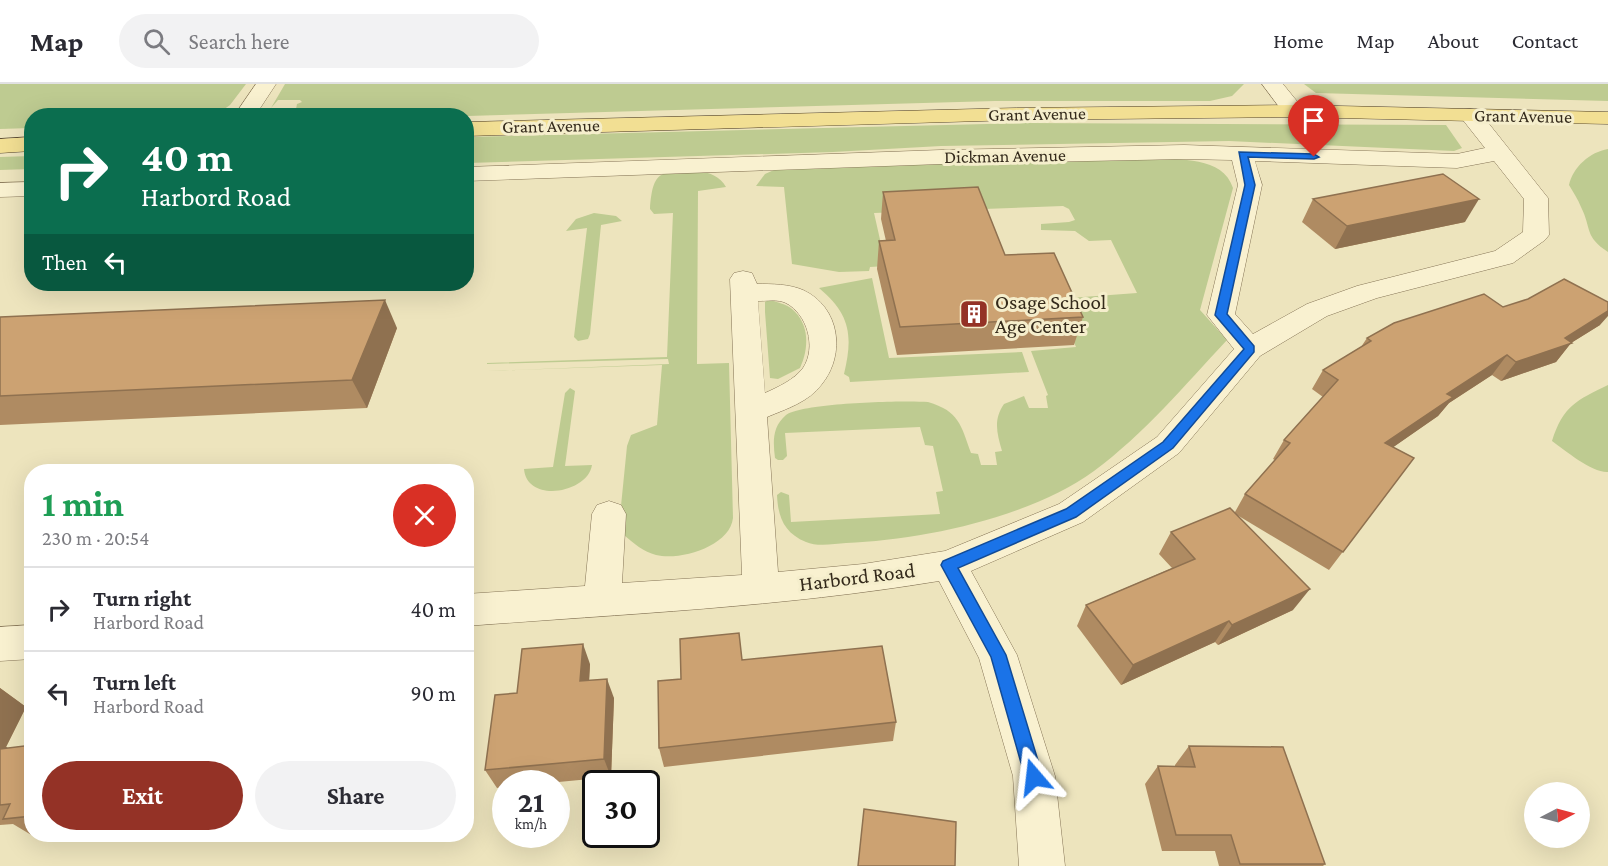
<!DOCTYPE html>
<html lang="en">
<head>
<meta charset="utf-8">
<style>
  :root { --surface:#fff; --page:#f2f2f3; --text:#2b2b33; --muted:#7c7c81; --line:#e1e1e2; --accent:#943226 }
  body { margin:0; font-family:"Crimson Pro",serif; background:var(--page); color:var(--text); height:100vh; display:flex; flex-direction:column; font-size:22px; white-space:nowrap }
  * { box-sizing:border-box; margin:0 }
  p { font-size:20px; color:var(--muted) }
  .icon { flex:none; width:33px; height:33px; fill:none; stroke:currentColor; stroke-width:2; stroke-linecap:round; stroke-linejoin:round }
  .map { position:relative; flex:1; overflow:hidden }
  .side { position:absolute; left:24px; top:380px; width:450px; height:378px; display:flex; flex-direction:column; background:var(--surface); border-radius:24px; box-shadow:0 6px 24px #0002 }
  .side>* { flex:none }
  .hud { position:absolute; left:24px; top:24px; width:450px; height:183px; border-radius:24px; box-shadow:0 6px 24px #0002; background:#0b6e4f; color:#fff; overflow:hidden }
  .needle { width:39px; rotate:84deg }
  .tools { position:absolute; left:1524px; top:698px; display:grid; gap:12px }
  .tools a { display:grid; place-items:center; width:66px; height:66px; border-radius:50%; background:var(--surface); box-shadow:0 6px 24px #0002; font-size:30px }
  .speed { position:absolute; left:492px; top:686px; display:flex; gap:12px; font-size:30px; font-weight:700; text-align:center }
  .speed>* { display:grid; place-content:center; width:78px; height:78px; border-radius:50%; background:var(--surface); box-shadow:0 6px 24px #0002; line-height:1 }
  .speed small { font-size:15px; font-weight:400 }
  .speed .limit { border:3px solid #111; border-radius:9px; background:#fff; color:#111 }
  .pin { position:absolute; display:grid; place-items:center; width:51px; height:51px; color:#fff; margin:-62px -26px; border-radius:50% 50% 50% 0; rotate:-45deg; box-shadow:0 0 6px #0007 }
  .pin .icon { rotate:45deg }
  .me { position:absolute; width:66px; margin:-33px; rotate:343deg; stroke-linejoin:round; filter:drop-shadow(0 0 4px #0008) }
  .turn { display:flex; align-items:center; gap:21px; height:126px; padding:0 18px; font-size:27px }
  .turn .icon { width:78px; height:78px; stroke-width:2.5 }
  .turn b { display:block; font-size:42px; line-height:51px }
  .then { display:flex; align-items:center; height:57px; padding:0 18px; background:#0003; gap:12px; font-size:22px }
  .round { display:grid; place-items:center; flex:none; width:63px; height:63px; border-radius:32px; background:var(--page) }
  .head { display:flex; align-items:center; justify-content:space-between; height:102px; padding:0 18px }
  h1 { font-size:36px; font-weight:700; line-height:45px; color:#1e9e55 }
  .action { display:flex; gap:12px; margin-top:auto; padding:12px 18px }
  .action a { flex:1; height:69px; border-radius:36px; background:var(--accent); color:#fff; font-size:24px; font-weight:700; line-height:69px; text-align:center }
  .action a+a { background:var(--page); color:var(--text) }
  ul { padding:0; list-style:none }
  li { display:flex; align-items:center; gap:18px; height:84px; padding:0 18px; border-top:2px solid var(--line) }
  li div { flex:1 }
  li b { display:block; font-size:22px }
  li em { font-style:normal }
  header { display:flex; align-items:center; gap:36px; box-sizing:border-box; height:84px; padding:0 30px; background:var(--surface); border-bottom:2px solid var(--line) }
  header strong { font-size:28px }
  nav { display:flex; gap:33px; margin-inline-start:auto; font-size:21px }
  .search { width:420px; height:54px; background:var(--page); display:flex; align-items:center; gap:15px; box-sizing:border-box; padding:0 21px; border-radius:33px; color:var(--muted); font-size:22px }
  .map>svg:first-child { display:block }
  .green { fill:#becb91 }
  .lines { fill:none; stroke-linecap:round; stroke-linejoin:round }
  .minor-casing { stroke:#857456; stroke-width:1 }
  .major-casing { stroke:#52422b; stroke-width:1 }
  .path { stroke:#857456; stroke-width:3; stroke-dasharray:3 2; stroke-linecap:butt }
  .minor { fill:#f9f1d0; fill-rule:evenodd }
  .major { fill:#f2df93; fill-rule:evenodd }
  .wall { fill:#af8b62 }
  .shaded-wall { fill:#8f7150 }
  .building { fill:#cca272; stroke:#8f7150; stroke-width:1.5 }
  .route { fill:#1a73e8; stroke:#114b97; stroke-width:1.5 }
  .labels { text-anchor:middle; dominant-baseline:central; stroke-width:6; stroke-linejoin:round; paint-order:stroke }
  .far-street-label { font-size:18px; fill:#342a1b; stroke:#f5eecc }
  .poi-label { font-size:21px; fill:#342a1b; stroke:#f5eecc; text-anchor:start }
  .street-label { font-size:21px; fill:#342a1b; stroke:#f5eecc }
</style>
</head>
<body>
<header>
<strong>Map</strong>
<div class="search"><svg class="icon" aria-label="search" viewBox="0 0 24 24"><circle cx="10" cy="10" r="6"/><path d="M15 15l6 6"/></svg>Search here</div>
<nav><a>Home</a><a>Map</a><a>About</a><a>Contact</a></nav>
</header>
<div class="map">
<svg width="1608" height="782" viewBox="0 0 1608 782">
  <rect width="100%" height="100%" fill="#ede4bd"/>
  <g class="green">
    <path d="M0,0H246L230,21L216,31L32,32L31,44L0,45Z"/>
    <path d="M285,0H1244L1232,12L1210,17H995L467,32L274,31L272,29L292,30L296,25L297,20L302,18L300,16H278L271,24Z"/>
    <path d="M1304,0H1608V17L1316,9Z"/>
    <path d="M1024,39L1446,41L1462,64L1454,67L1229,57L941,62L833,68L467,79V53Z"/>
    <path d="M1608,65V168C1584,152 1592,145 1581,123C1578,115 1573,108 1569,101C1573,83 1590,68 1608,65Z"/>
    <path d="M31,72V85L0,86V73Z"/>
    <path d="M1151,74C1179,76 1223,72 1233,104L1200,226L1227,256C1184,302 1144,350 1094,387C1031,433 923,456 846,459C834,460 817,463 806,458C784,449 778,433 777,411L781,408L789,411L791,438L940,430L936,408L943,407L933,362L925,361L920,343L785,349L787,372L783,376H778L775,374C773,358 772,343 786,331C801,319 904,316 928,318C959,327 961,341 971,369L978,370L981,381H997L995,368L1002,367C997,349 993,336 1004,320L1024,312L1029,324H1048L1046,312L1048,311L1031,267L1076,263L1056,215L1137,209L1111,156L1089,157L1075,147L1041,146V140L1069,138L1075,136L1069,125L1063,122L874,129L886,182L870,183L869,187L839,188L792,180L784,103L756,102L765,90L774,86L964,78Z"/>
    <path d="M699,87C710,89 720,92 726,103L698,107L697,280L729,279L733,434C730,462 681,477 656,471C644,468 633,459 624,451L620,432L627,362L631,351L657,341L662,281L487,287L669,280L668,275L487,280V279L667,273L673,129L654,130L650,125C653,84 661,88 699,87Z"/>
    <path d="M594,129L616,132L622,137L601,141L590,250L588,255L578,257L574,253L587,144L566,147L576,135Z"/>
    <path d="M872,194L889,274L1022,268L1029,288L850,298L849,293L844,290C853,252 851,231 819,204Z"/>
    <path d="M769,216C777,218 786,220 792,225C810,240 809,265 800,284L778,295L770,294L765,228V218Z"/>
    <path d="M1608,301V388C1592,389 1566,367 1552,357C1563,322 1577,316 1608,301Z"/>
    <path d="M570,304L575,307L565,382L592,381C588,409 527,420 524,385L553,383L565,309Z"/>
  </g>
  <g class="lines">
    <g class="minor-casing">
      <g id="minor">
        <path d="M256,0H276L255,32H234Z"/>
        <path d="M1262,0H1283L1305,27L1302,32L1294,33L1286,32Z"/>
        <path d="M1470,25L1478,26L1548,114L1549,151L1545,156L1513,179L1377,214L1327,232L1260,272L1179,369L1083,438L971,487L1017,571L1055,692L1065,782H1019L1013,692L979,574L939,497C783,523 624,530 466,542V510L585,502L592,430L597,421L609,417L621,421L626,430L622,499L742,491L730,195L734,189L743,187L752,189L757,200C772,200 789,200 803,206C840,223 846,270 822,300C809,318 786,325 767,333L778,488L863,480L945,467L1059,420L1157,353L1234,265L1207,231L1238,101L1232,76L1184,75L941,80L466,97V83L941,66L1184,61L1457,70L1485,64L1459,31L1462,26ZM1255,77L1457,84L1494,77L1524,115L1523,148L1495,167L1357,202L1307,220L1253,250L1235,230L1262,101ZM758,217C766,217 778,215 786,219C807,230 817,263 803,284C794,296 778,303 765,309Z"/>
        <path d="M32,98V112L0,113V99Z"/>
        <path d="M32,541V575L0,577V543Z"/>
      </g>
    </g>
    <g class="major-casing">
      <g id="major">
        <path d="M1294,21L1608,28V40L1294,33L1016,36L466,52V38L1016,24Z"/>
        <path d="M32,53V67L0,69V55Z"/>
      </g>
    </g>
    <g class="path">
      <path d="M281,27L306,30L453,27"/>
      <path d="M196,32L219,28"/>
    </g>
    <use href="#minor" class="minor"/>
    <use href="#major" class="major"/>
  </g>
  <g class="wall">
    <path d="M883,108L1005,171L1083,233L1074,261L897,271L877,185L879,157H886L881,135Z"/>
    <path d="M1313,115L1465,138L1335,165L1302,138Z"/>
    <path d="M1503,223L1600,241L1571,259L1556,278L1501,297L1492,291L1449,319L1438,332L1393,363L1414,374L1329,486L1237,431L1293,526L1218,561L1215,558L1121,601L1077,542L1086,521L1172,484L1159,470L1171,448L1235,428L1245,410L1275,376L1273,375L1284,356L1323,313L1312,305L1323,286L1361,263L1367,254Z"/>
    <path d="M0,233L397,244L367,324L0,341Z"/>
    <path d="M742,576L896,638L893,657L664,683L659,664L681,595Z"/>
    <path d="M590,580L589,596L614,614L611,693L548,699H506V703L497,704L485,686L517,609Z"/>
    <path d="M0,604L26,623L6,663L8,664L32,661V750H48L33,752L13,740L0,741Z"/>
    <path d="M1189,662L1325,780L1323,782H1219L1215,767H1162L1145,700L1158,682L1175,683V681Z"/>
  </g>
  <g class="shaded-wall">
    <path d="M1479,115L1465,138L1335,165L1347,142Z"/>
    <path d="M385,216L397,244L367,324L352,296Z"/>
    <path d="M1608,227V232L1600,241L1571,259L1556,278L1501,297L1516,278L1565,254Z"/>
    <path d="M1507,271L1492,291L1449,319L1438,332L1372,378L1385,359L1447,310Z"/>
    <path d="M1310,505L1293,526L1218,561L1232,541Z"/>
    <path d="M1229,537L1215,558L1121,601L1133,581Z"/>
    <path d="M583,560L590,580L588,617L580,597Z"/>
    <path d="M607,595L614,614L611,693L604,675Z"/>
    <path d="M0,604L26,623L6,663L23,673L0,675Z"/>
  </g>
  <g class="building">
    <path d="M1443,90L1479,115L1347,142L1313,115Z"/>
    <path d="M978,103L1005,171L1054,169L1083,233L900,243L879,157L895,156L883,108Z"/>
    <path d="M1564,195L1608,218V227L1565,254L1572,259L1516,278L1507,271L1447,310L1453,313L1385,359L1414,374L1343,468L1245,410L1290,359L1284,356L1338,296L1323,286L1371,257L1367,254L1394,239L1484,210L1503,223L1528,215Z"/>
    <path d="M385,216L352,296L0,312V233Z"/>
    <path d="M1230,424L1310,505L1232,541L1229,537L1133,581L1086,521L1195,475L1171,448Z"/>
    <path d="M739,549L742,576L882,562L896,638L659,664L658,597L681,595L680,555Z"/>
    <path d="M583,560L580,597L607,595L604,675L485,686L495,611L517,609L522,565Z"/>
    <path d="M32,661V732L3,735L10,720L0,721V665Z"/>
    <path d="M1189,662L1283,663L1325,780H1240L1231,751H1176L1158,682L1195,683Z"/>
    <path d="M864,725L956,738L955,782H858Z"/>
  </g>
  <path class="route" d="M1239,68L1314,70L1319,73L1314,75L1248,73L1255,101L1227,230L1254,262V268L1173,364L1076,433L958,484L1006,571L1043,693L1040,699L1034,701L1028,699L1025,693L991,573L941,481L943,477L1066,425L1163,358L1244,265L1215,231L1245,101Z"/>
  <defs>
    <g id="building-square" transform="scale(1.5)"><rect x="-9" y="-9" width="18" height="18" rx="4" fill="#943226" stroke="#f5eecc"/><path d="M-4-6H4V6H1V3H-1V6H-4ZM-2.5-4.3h1.7v1.8h-1.7ZM.8-4.3h1.7v1.8H.8ZM-2.5-1h1.7V.8h-1.7ZM.8-1h1.7V.8H.8Z" fill="#fff"/></g>
  </defs>
  <g fill-rule="evenodd">
    <use href="#building-square" x="974" y="230"/>
  </g>
  <g class="labels">
    <g class="far-street-label">
      <text transform="translate(1037 30) rotate(-1)">Grant Avenue</text>
      <text transform="translate(1523 32) rotate(1)">Grant Avenue</text>
      <text transform="translate(551 42) rotate(-1)">Grant Avenue</text>
      <text transform="translate(1005 72) rotate(-1)">Dickman Avenue</text>
    </g>
    <g class="poi-label">
      <text x="995" y="218">Osage School<tspan x="995" dy="24">Age Center</tspan></text>
    </g>
    <g class="street-label">
      <text transform="translate(857 493) rotate(-7)">Harbord Road</text>
    </g>
  </g>
</svg>
<div class="tools">
<a><svg class="needle" viewBox="-14 -14 28 28"><path d="M0-13l5 13h-10z" fill="#e53935"/><path d="M0 13l5-13h-10z" fill="#7c7c81"/></svg></a>
</div>
<div class="speed"><div>21<small>km/h</small></div><div class="limit">30</div></div>
<div class="pin" style="left:1314px;top:73px;background:#d93025"><svg class="icon" aria-label="arrive" viewBox="0 0 24 24"><path d="M6 21V4h12l-3 4 3 4H6"/></svg></div>
<svg class="me" style="left:1034px;top:693px" viewBox="-20 -20 40 40"><path d="M0-17L14 15 0 8-14 15z" fill="#1a73e8" stroke="#fff" stroke-width="4"/></svg>
<div class="hud">
<div class="turn"><svg class="icon" aria-label="right" viewBox="0 0 24 24"><path d="M7 20v-9h11M14 6l5 5-5 5"/></svg><div><b>40 m</b>Harbord Road</div></div>
<div class="then">Then<svg class="icon" aria-label="left" viewBox="0 0 24 24"><path d="M17 20v-9H6M10 6l-5 5 5 5"/></svg></div>
</div>
<section class="side">
<div class="head"><div><h1>1 min</h1><p>230 m · 20:54</p></div><a class="round" style="background:#d93025;color:#fff"><svg class="icon" aria-label="close" viewBox="0 0 24 24"><path d="M6 6l12 12M18 6L6 18"/></svg></a></div>
<ul>
<li><svg class="icon" aria-label="right" viewBox="0 0 24 24"><path d="M7 20v-9h11M14 6l5 5-5 5"/></svg><div><b>Turn right</b><p>Harbord Road</p></div><em>40 m</em></li>
<li><svg class="icon" aria-label="left" viewBox="0 0 24 24"><path d="M17 20v-9H6M10 6l-5 5 5 5"/></svg><div><b>Turn left</b><p>Harbord Road</p></div><em>90 m</em></li>
</ul>
<div class="action"><a>Exit</a><a>Share</a></div>
</section>
</div>
</body>
</html>
